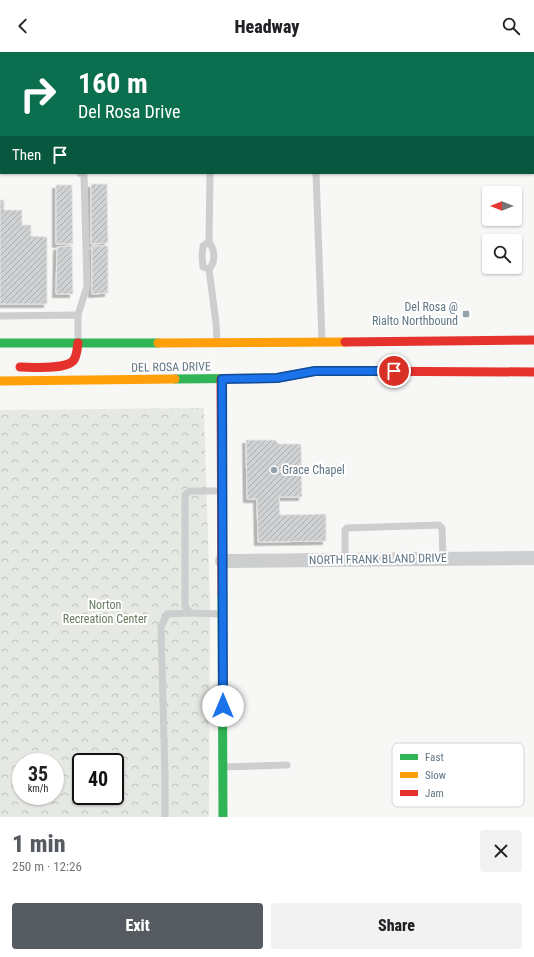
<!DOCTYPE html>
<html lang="en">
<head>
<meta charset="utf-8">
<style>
  :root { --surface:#fff; --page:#f2f2f2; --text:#202124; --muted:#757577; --accent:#555b61 }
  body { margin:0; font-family:"Roboto Condensed",sans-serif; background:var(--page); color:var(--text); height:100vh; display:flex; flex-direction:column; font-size:15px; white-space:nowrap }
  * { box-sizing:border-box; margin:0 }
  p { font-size:13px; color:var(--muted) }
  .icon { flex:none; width:22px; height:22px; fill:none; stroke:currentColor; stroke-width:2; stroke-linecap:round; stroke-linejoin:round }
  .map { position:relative; height:765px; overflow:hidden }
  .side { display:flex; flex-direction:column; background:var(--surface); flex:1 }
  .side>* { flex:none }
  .guide { position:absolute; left:0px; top:0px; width:534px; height:122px; box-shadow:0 1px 3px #0004; background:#0b6e4f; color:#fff; overflow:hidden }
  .needle { width:26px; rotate:270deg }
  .fabs { position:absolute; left:482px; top:134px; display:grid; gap:8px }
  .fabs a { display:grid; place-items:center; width:40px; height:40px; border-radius:4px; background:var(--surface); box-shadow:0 1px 3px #0004; font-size:20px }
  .speed { position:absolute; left:12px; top:701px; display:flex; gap:8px; font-size:20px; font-weight:700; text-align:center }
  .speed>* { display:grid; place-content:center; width:52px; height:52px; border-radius:50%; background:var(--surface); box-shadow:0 1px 3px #0004; line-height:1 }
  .speed small { font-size:10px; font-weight:400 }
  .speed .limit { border:2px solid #111; border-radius:6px; background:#fff; color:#111 }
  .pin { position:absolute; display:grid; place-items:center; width:34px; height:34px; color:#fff; margin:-17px; border:2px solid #fff; border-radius:50%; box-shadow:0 1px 4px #0007 }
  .me { position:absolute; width:44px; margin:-22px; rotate:0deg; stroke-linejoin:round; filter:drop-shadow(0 0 3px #0008) }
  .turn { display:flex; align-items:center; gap:14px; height:84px; padding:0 12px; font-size:18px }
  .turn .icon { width:52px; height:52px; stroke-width:2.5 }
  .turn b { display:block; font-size:28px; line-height:34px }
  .then { display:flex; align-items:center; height:38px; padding:0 12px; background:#0003; gap:8px; font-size:15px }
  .round { display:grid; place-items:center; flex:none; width:42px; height:42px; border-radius:4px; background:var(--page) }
  .overview { display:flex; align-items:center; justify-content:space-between; height:68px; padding:0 12px }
  h1 { font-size:24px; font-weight:800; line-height:30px; color:var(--accent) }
  .button { display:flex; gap:8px; margin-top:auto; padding:8px 12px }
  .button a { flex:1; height:46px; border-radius:4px; background:var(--accent); color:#fff; font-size:16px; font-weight:800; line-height:46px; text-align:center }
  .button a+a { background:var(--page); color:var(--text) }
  header { display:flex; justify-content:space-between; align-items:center; height:52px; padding:0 12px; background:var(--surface); font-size:18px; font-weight:800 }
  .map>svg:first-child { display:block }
  .park { fill:url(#park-crowns); fill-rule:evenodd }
  .building { fill:url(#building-hatch); stroke:#e6e6e6; filter:url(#shadow) }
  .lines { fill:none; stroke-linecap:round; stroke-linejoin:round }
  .lane { stroke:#cccecf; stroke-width:7 }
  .street { stroke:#cccecf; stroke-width:14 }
  .fast { stroke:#30b455; stroke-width:9 }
  .slow { stroke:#ff9f0a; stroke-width:9 }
  .jam { stroke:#e5322d; stroke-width:9 }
  .route-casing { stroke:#114b97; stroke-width:10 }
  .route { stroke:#1a73e8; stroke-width:7 }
  .poi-dot { fill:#95a2ab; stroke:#fff; stroke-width:1.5 }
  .labels { text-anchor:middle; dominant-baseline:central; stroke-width:4; stroke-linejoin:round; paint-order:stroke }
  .poi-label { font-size:12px; fill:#607583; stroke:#fff; text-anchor:end }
  .street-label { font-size:12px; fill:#607583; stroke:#fff }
  .park-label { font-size:12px; fill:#667a60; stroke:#fff }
  .key { fill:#fff; stroke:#cfd6da; stroke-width:1 }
  .key-label { font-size:11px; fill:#607583 }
</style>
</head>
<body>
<header><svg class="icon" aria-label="back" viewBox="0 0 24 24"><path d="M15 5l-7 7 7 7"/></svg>Headway<svg class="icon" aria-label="search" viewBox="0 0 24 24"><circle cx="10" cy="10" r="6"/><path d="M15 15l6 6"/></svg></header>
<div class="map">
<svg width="534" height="765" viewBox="0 0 534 765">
  <defs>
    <pattern id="park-crowns" width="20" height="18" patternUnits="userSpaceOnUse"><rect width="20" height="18" fill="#e6e9e3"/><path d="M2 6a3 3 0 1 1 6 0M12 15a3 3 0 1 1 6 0" fill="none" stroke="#bec1bd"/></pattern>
    <pattern id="building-hatch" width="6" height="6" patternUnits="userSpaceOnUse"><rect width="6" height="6" fill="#cfd1d2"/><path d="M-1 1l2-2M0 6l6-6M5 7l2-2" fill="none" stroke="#abaeb0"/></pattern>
    <filter id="shadow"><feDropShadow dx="-3.5" dy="3.5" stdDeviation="0" flood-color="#0004"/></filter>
  </defs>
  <rect width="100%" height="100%" fill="#f7f7f6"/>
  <path class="park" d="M204,356L210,551L209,765H0V358ZM21,710H55V744H21ZM81,710H115V744H81Z"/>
  <g class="building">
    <rect x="0" y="96" width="1" height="16"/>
    <path d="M91,132H107L108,191L91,192Z"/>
    <path d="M56,133H72L73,192H56Z"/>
    <path d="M0,148H4V158H22V173H31V184L47,185V252H0Z"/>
    <path d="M72,194L73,242H56L57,195Z"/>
    <path d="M92,194H108V241L92,242Z"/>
    <path d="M246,388H275L279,392H301L302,445H279L280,463L326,462V489L258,490L257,447H247Z"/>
  </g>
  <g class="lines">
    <g class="lane">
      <path d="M9,0V1"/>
      <path d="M45,0V1"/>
      <path d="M82,0V1"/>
      <path d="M493,0V1"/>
      <path d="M533,44L534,43"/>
      <path d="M0,72H1"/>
      <path d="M533,79L534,80"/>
      <path d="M0,118H1"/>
      <path d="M210,121L209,190C215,198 216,210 209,217L216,271L217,289"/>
      <path d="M316,121L322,289"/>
      <path d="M209,190L203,194L202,204L203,215L209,217"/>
      <path d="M78,263L87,234L84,123L80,121"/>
      <path d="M0,264L78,263V289"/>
      <path d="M219,439H190L185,443V554L190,561L221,562"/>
      <path d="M345,508V478L347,476L439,473L442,476L443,507"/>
      <path d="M223,715L287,713"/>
      <path d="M165,765V725L161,575L167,562L190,561"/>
    </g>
    <path class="street" d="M222,509L534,506"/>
    <g class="fast">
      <path d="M0,291H158"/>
      <path d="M175,327L277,326L315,319H337"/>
      <path d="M222,541L223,765"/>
    </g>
    <g class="slow">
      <path d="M158,291L345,290"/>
      <path d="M0,329L175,327"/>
    </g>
    <g class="jam">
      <path d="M345,290L534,288"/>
      <path d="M20,315C32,315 64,318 73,309C77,305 77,297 78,291"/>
      <path d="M337,319L534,320"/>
      <path d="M221,327L222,541"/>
    </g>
  </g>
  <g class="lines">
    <g class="route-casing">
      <path id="route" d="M223,654L222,327L277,326L315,319H394"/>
    </g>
    <use href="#route" class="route"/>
  </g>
  <g class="poi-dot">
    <rect x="462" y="258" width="8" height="8" rx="2"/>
    <circle cx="274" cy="418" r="4"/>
  </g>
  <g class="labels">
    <g class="poi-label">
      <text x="458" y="255">Del Rosa @<tspan x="458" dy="14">Rialto Northbound</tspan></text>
      <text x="282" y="418" text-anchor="start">Grace Chapel</text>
    </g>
    <g class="street-label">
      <text transform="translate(171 315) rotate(-1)">DEL ROSA DRIVE</text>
      <text transform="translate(378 507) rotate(-1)">NORTH FRANK BLAND DRIVE</text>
    </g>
    <g class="park-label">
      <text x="105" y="553">Norton<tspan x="105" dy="14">Recreation Center</tspan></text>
    </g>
  </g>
  <rect x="392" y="691" width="132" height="64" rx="6" class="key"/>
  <rect x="400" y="702" width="18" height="6" fill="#30b455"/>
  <rect x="400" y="720" width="18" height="6" fill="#ff9f0a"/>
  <rect x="400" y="738" width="18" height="6" fill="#e5322d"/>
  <g class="key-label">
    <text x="425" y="709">Fast</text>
    <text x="425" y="727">Slow</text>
    <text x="425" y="745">Jam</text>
  </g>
</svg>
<div class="fabs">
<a><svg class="needle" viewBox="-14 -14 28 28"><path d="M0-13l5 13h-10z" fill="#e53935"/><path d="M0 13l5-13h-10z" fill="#757577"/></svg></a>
<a><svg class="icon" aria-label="search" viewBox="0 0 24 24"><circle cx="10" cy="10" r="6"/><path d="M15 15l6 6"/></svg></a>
</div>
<div class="speed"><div>35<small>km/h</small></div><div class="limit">40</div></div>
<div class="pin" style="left:394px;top:319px;background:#d93025"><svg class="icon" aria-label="arrive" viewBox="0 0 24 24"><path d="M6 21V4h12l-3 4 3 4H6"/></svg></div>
<svg class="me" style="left:223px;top:654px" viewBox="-20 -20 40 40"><circle r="19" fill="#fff"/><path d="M0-13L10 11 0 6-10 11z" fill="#1a73e8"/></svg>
<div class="guide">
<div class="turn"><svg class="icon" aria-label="right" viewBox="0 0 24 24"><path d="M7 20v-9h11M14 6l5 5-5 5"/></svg><div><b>160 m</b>Del Rosa Drive</div></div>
<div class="then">Then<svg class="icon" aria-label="arrive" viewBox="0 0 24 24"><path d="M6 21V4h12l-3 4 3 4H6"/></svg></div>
</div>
</div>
<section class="side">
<div class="overview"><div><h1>1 min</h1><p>250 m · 12:26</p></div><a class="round"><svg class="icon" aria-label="close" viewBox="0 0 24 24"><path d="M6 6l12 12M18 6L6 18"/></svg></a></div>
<div class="button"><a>Exit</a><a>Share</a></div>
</section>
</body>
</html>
